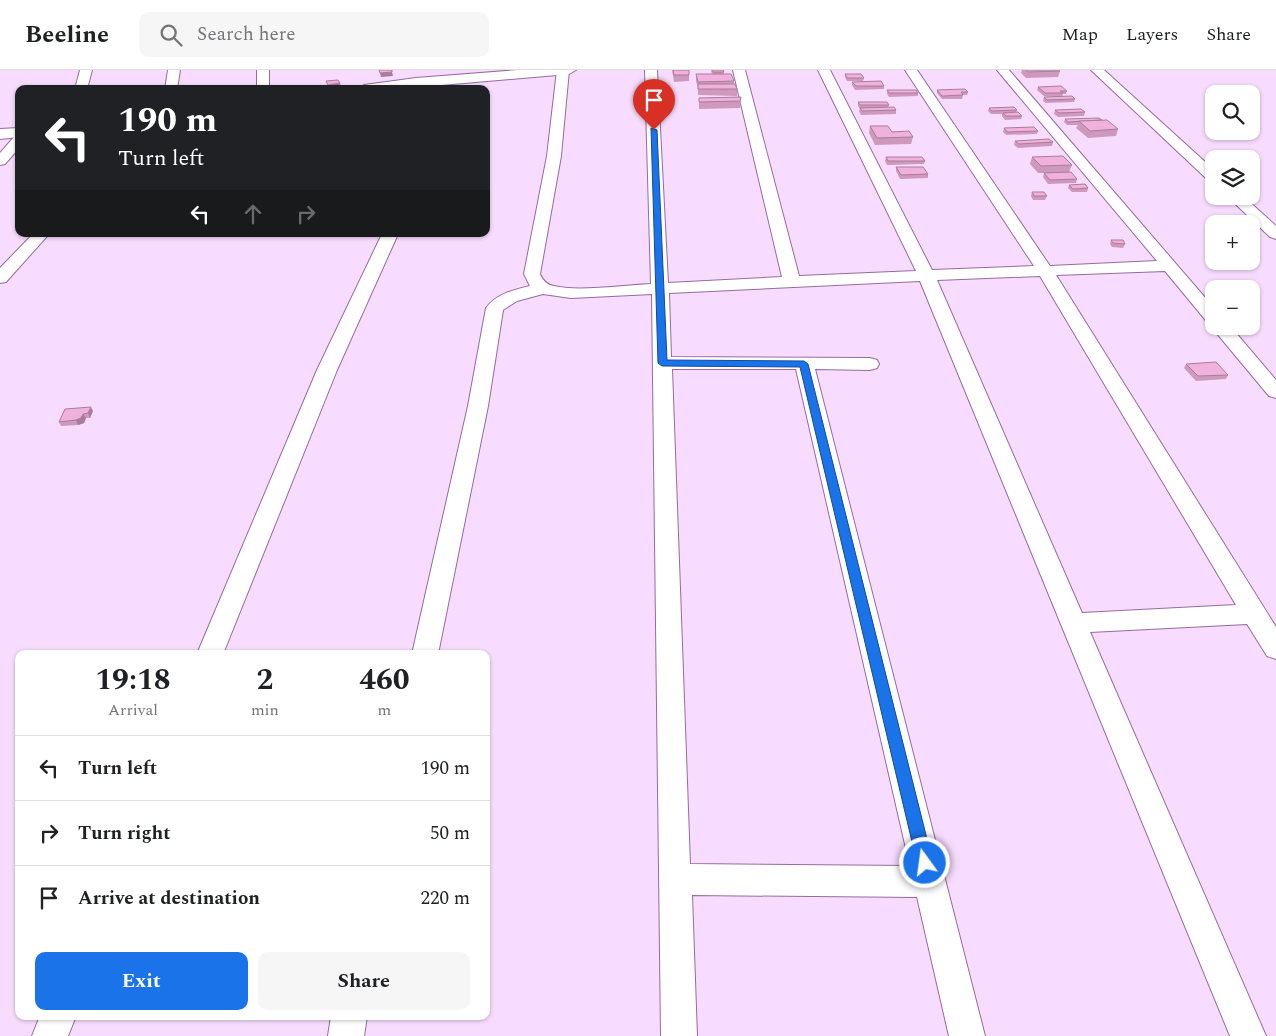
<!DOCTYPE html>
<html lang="en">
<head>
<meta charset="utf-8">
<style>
  :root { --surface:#fff; --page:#f6f6f6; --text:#202124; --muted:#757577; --line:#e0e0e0; --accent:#1a73e8 }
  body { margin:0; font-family:Spectral,serif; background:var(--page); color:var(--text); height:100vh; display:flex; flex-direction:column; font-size:19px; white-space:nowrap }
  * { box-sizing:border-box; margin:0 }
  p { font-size:16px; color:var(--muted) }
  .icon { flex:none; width:28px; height:28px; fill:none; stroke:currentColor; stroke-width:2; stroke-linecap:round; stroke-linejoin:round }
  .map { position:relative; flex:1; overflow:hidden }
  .sheet { position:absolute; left:15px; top:580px; width:475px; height:370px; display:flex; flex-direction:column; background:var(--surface); border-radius:10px; box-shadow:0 1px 4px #0004 }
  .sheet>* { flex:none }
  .hud { position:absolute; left:15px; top:15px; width:475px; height:152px; border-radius:10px; box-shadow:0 1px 4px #0004; background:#202124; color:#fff; overflow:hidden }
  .controls { position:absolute; left:1205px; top:15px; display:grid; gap:10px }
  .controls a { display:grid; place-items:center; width:55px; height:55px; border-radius:10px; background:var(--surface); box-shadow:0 1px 4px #0004; font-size:25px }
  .pin { position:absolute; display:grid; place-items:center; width:42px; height:42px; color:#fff; margin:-51px -21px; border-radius:50% 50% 50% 0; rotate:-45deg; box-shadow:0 0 5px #0007 }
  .pin .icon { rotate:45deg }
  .me { position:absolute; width:55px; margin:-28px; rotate:346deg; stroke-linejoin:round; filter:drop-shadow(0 0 4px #0008) }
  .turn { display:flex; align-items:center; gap:18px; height:105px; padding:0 20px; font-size:22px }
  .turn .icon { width:65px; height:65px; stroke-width:2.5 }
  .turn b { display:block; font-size:35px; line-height:42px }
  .lanes { display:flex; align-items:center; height:48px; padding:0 20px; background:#0003; justify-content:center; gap:25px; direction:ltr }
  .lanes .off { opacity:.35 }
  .eta { display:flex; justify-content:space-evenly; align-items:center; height:85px; text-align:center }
  .eta b { font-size:30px; font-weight:700; line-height:35px }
  .primary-button { display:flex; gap:10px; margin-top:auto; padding:10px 20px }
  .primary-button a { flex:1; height:58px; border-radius:10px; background:var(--accent); color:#fff; font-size:20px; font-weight:700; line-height:58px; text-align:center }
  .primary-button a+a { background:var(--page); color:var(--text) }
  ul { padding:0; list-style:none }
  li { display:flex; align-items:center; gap:15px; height:65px; padding:0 20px; border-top:1px solid var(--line) }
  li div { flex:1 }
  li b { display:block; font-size:19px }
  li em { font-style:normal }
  header { display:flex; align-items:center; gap:30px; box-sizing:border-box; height:70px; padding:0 25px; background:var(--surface); border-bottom:1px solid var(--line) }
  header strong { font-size:24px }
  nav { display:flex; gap:28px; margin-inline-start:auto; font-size:18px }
  .search { width:350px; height:45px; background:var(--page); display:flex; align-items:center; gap:12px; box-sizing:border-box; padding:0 18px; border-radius:10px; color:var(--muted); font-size:19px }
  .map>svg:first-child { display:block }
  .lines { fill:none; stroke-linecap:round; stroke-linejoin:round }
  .minor-casing { stroke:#956ba0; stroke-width:2 }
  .tertiary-casing { stroke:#956ba0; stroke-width:2 }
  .minor { fill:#fff; fill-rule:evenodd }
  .tertiary { fill:#fff; fill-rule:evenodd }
  .wall { fill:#ce99bd }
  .shaded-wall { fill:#a87d9a }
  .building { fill:#f0b2dc; stroke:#a87d9a }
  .route { fill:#1a73e8; stroke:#114b97 }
</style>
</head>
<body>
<header>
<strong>Beeline</strong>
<div class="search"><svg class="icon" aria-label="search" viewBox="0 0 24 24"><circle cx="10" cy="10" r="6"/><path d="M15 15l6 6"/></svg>Search here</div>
<nav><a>Map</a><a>Layers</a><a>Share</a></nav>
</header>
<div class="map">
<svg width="1276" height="966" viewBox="0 0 1276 966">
  <rect width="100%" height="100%" fill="#f8dcff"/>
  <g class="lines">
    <g class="minor-casing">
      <g id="minor">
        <path d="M80,0H92L87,19H75Z"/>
        <path d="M168,0H180L177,19H165Z"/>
        <rect x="257" y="0" width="12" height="19"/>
        <path d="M557,0H569L561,86L540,204C543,211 547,215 554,216C577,222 626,215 651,214L645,0H657L668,213L782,207L733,0H745L799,206L916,201L818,0H830L932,200L1034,196L905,0H917L1050,196L1157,191L997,0H1009L1214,238V256H1230L1276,310V328L1269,326L1214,260L1211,256L1212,254L1208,253L1165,201L1056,205L1276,557V589L1267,586L1247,554L1090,562L1266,966H1230L920,211L669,223L671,287L870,288L877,290L879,294L877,298L870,300L815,299L985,966H949L917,827L692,825L697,966H661L652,224L571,228L543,224L517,231L503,240L488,336L438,584H412L468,336L486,238C496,224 514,220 530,216L524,204L547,86ZM1040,206L1236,535L1082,543L937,210ZM672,299H796L910,796L690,794Z"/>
        <path d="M1091,0H1104L1214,100V112L1209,111Z"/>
        <path d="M19,66V78L5,94L0,95V83L14,67Z"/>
        <path d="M1227,126H1243L1276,156V169L1270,167Z"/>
        <path d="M33,164H49L6,212L0,213V198Z"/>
        <path d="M382,164H398L337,300L223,584H197L317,300Z"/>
        <path d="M40,946H76L68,966H32Z"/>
        <path d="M331,946H367L364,966H328Z"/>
      </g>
    </g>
    <g class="tertiary-casing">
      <g id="tertiary">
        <path d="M518,0H576L569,4L396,19H357L364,15L416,8Z"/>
        <path d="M19,58V67L0,69V59Z"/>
      </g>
    </g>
    <use href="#minor" class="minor"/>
    <use href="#tertiary" class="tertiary"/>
  </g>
  <g class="wall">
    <path d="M672,0H689V11L674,12Z"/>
    <path d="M711,0H723L724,4L734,11V14L737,19V26L698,25V18L696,11V4H712Z"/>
    <path d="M1022,0H1059L1060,1L1058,7L1026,8L1021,3Z"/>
    <path d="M845,4L864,8L863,11H847L845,7Z"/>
    <path d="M852,12L884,16V19L855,20L852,15Z"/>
    <path d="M1038,17L1067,21L1066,24H1063L1062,27L1075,29L1074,32L1046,33L1043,31L1044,27H1061L1044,26L1037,20Z"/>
    <path d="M887,20L918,23V26L889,27L887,24Z"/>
    <path d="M937,20L968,22L967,25H963L962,29H942L937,23Z"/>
    <path d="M741,27L740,38L699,39V28Z"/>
    <path d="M858,32L889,35L888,37L896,40V44L861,45L859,41L860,39L858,36Z"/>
    <path d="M989,38L1017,40L1016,42L1022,46L1021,49L1005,50L1002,46V44H991L988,41Z"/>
    <path d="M1055,40L1085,42L1084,46L1058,47L1054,44Z"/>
    <path d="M1065,49L1102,50L1118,59L1116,66L1088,68L1076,58L1078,55H1067L1064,52Z"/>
    <path d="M870,56L913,67L911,74L875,75L869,63Z"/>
    <path d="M1004,58L1038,61L1037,64L1006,65L1003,62Z"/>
    <path d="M1015,71L1053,72L1052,76L1018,78L1014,75Z"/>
    <path d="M886,87L925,91L924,94L887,95L885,91Z"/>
    <path d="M1032,87L1072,95L1069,102L1077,109L1076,113L1048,114L1043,107L1044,103H1038L1030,94Z"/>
    <path d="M896,97L928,104V108L900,109L896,101Z"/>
    <path d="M1069,115L1088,118L1087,122H1072L1068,118Z"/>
    <path d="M1032,122L1047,126L1045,130H1033L1031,126Z"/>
    <path d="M1111,170L1125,174L1123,178L1112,177L1110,174Z"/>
    <path d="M1186,294L1228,305L1226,309L1196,311L1184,298Z"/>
    <path d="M65,339L93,341L90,348H86L84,353L78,355L61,356L59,352Z"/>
  </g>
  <g class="shaded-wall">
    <path d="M392,2L393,6L381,7L380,3Z"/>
    <path d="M340,13L341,17L329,18L328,15Z"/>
    <path d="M91,337L93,341L90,348L88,343Z"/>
    <path d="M83,344L86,348L84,353L78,355L76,350Z"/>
  </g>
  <g class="building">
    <path d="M379,0H392V2L380,3Z"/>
    <path d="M673,0H689V5H674Z"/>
    <path d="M713,0H723L724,2H713Z"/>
    <path d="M1026,0H1059L1060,1L1028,2Z"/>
    <path d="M696,4H731L734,11L698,12Z"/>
    <path d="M845,4H861L864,8H847Z"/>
    <path d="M338,10L340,13L328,15L326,11Z"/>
    <path d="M881,11L884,16H856L852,12Z"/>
    <path d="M698,14H735L737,19H698Z"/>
    <path d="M1061,16L1067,21H1060L1063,23H1045L1038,17Z"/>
    <path d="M965,19L968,22H961L963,25L942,26L937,20Z"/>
    <path d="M887,20H916L918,23H889Z"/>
    <path d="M1072,26L1075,29L1047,30L1044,27Z"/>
    <path d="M741,27L740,31L699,32V28Z"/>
    <path d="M858,32H887L889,35H860Z"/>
    <path d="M894,37L896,40L862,41L860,38Z"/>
    <path d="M1014,37L1017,40L992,41L989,38Z"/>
    <path d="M1081,39L1085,42L1059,43L1055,40Z"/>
    <path d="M1018,42L1022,46H1006L1003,43Z"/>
    <path d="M1099,48L1102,50L1068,52L1065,49Z"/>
    <path d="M1107,50L1118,59L1090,61L1079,51Z"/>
    <path d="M870,56H888L892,62L909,61L913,67L877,68Z"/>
    <path d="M1034,57L1038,61L1007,62L1004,58Z"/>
    <path d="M1049,69L1053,72L1019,74L1015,71Z"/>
    <path d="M1063,86L1072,95L1041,96L1032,87Z"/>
    <path d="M886,87H922L925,91H888Z"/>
    <path d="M896,97H923L928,104L901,105Z"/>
    <path d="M1071,102L1077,109L1050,110L1044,103Z"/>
    <path d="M1085,114L1088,118L1073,119L1069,115Z"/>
    <path d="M1032,122H1044L1047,126H1034Z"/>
    <path d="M1111,170H1123L1125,174L1113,173Z"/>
    <path d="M1216,292L1228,305L1198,306L1186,294Z"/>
    <path d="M91,337L88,343L83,344L81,348L76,350L59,352L65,339Z"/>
  </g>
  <path class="route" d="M651,58L657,60L667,290L804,291L808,294L933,793L930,798L925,800L920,798L917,793L800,297L662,296L658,293Z"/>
</svg>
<div class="controls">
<a><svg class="icon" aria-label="search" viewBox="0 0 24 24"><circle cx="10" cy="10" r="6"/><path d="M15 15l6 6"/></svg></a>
<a><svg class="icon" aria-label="layers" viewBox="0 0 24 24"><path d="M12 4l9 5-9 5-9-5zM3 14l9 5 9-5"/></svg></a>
<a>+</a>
<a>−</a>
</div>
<div class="pin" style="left:654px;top:60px;background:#d93025"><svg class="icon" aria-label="arrive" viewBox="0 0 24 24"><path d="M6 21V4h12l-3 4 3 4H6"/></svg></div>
<svg class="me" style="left:925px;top:793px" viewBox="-20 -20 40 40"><circle r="17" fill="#1a73e8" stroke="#fff" stroke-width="3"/><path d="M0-11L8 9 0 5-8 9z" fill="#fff"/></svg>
<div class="hud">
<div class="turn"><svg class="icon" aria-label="left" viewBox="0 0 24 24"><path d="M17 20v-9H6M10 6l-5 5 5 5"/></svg><div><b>190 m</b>Turn left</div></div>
<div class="lanes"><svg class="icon" aria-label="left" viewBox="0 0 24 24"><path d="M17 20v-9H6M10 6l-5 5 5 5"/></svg><svg class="icon off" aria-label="ahead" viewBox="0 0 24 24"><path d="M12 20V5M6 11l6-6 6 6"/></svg><svg class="icon off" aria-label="right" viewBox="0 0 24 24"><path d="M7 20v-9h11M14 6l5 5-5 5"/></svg></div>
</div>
<section class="sheet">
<div class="eta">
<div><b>19:18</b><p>Arrival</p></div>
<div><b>2</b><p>min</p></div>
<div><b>460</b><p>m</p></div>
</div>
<ul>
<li><svg class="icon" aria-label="left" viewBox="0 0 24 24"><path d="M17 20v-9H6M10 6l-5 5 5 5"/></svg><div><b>Turn left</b></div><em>190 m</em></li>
<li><svg class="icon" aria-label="right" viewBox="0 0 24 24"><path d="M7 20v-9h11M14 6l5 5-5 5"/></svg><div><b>Turn right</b></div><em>50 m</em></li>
<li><svg class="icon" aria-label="arrive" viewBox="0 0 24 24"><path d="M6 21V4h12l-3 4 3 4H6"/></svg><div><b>Arrive at destination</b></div><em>220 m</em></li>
</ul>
<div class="primary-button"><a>Exit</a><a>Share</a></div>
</section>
</div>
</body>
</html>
